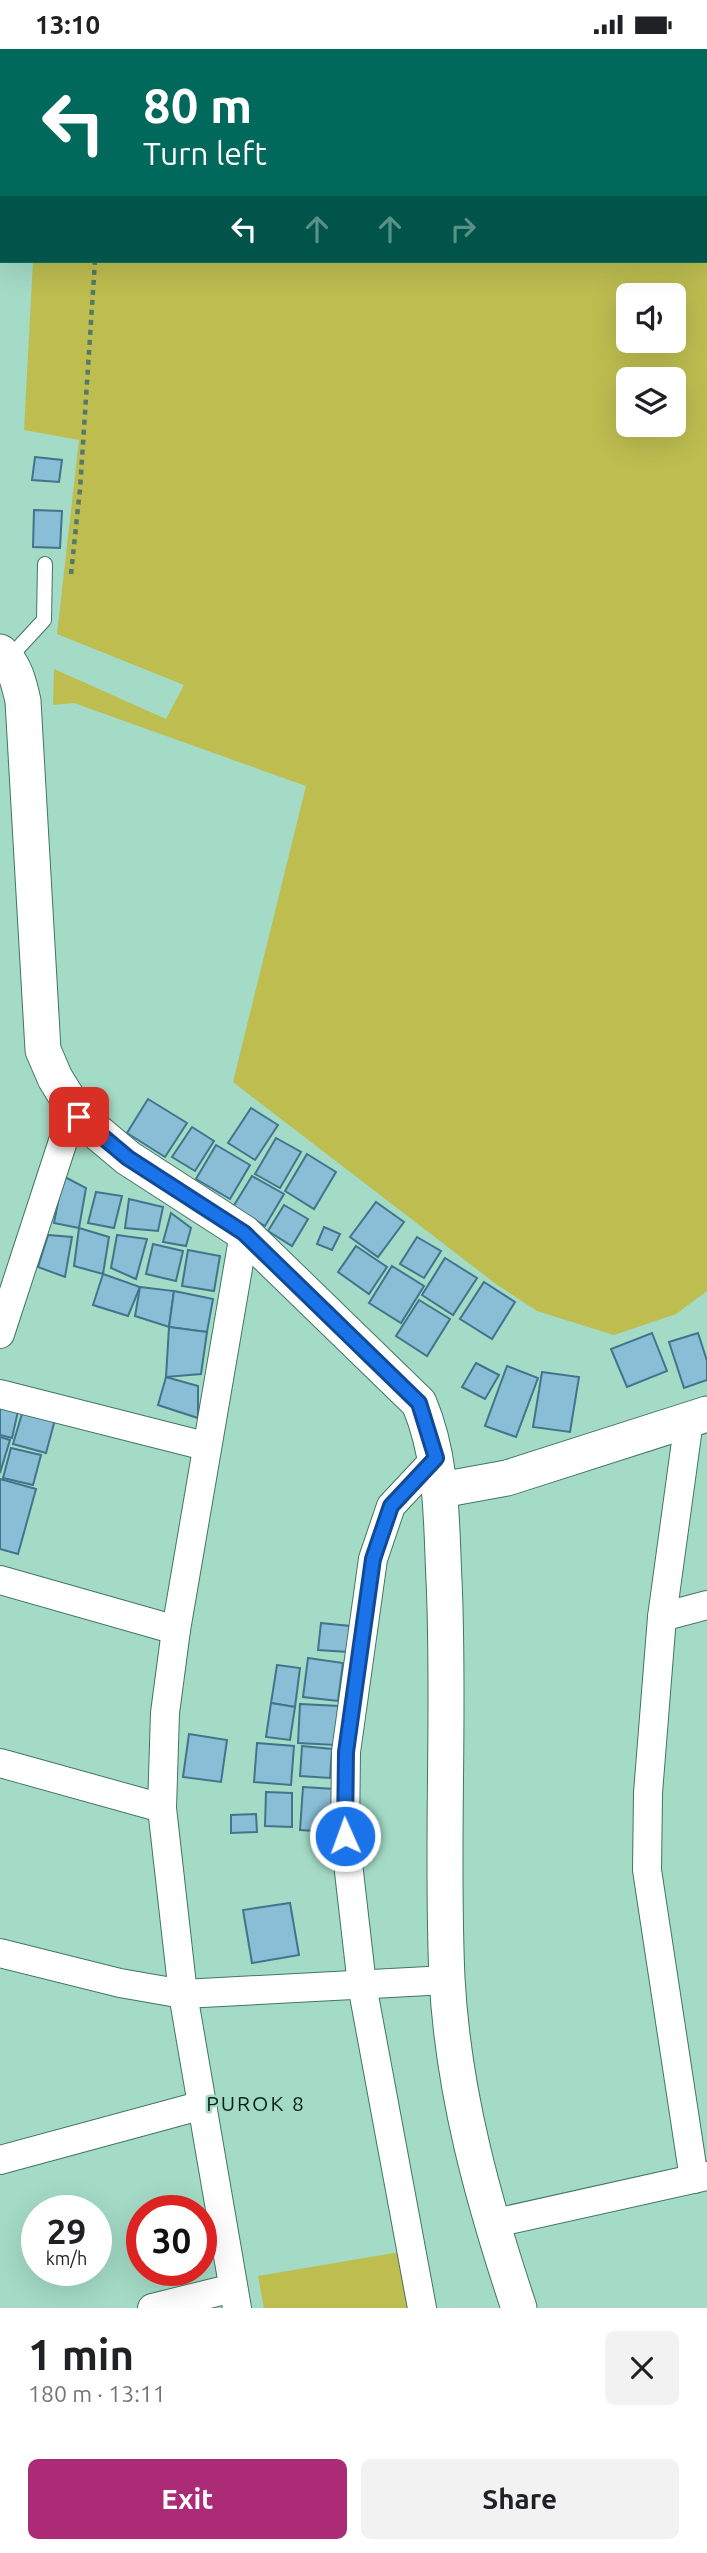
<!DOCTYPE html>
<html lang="en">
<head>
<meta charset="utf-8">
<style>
  :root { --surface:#fff; --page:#f2f2f2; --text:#202124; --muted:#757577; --accent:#ac2b77 }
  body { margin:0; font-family:Ubuntu,sans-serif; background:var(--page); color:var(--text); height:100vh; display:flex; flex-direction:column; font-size:26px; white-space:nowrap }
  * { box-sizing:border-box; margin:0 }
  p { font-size:23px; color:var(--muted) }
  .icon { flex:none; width:38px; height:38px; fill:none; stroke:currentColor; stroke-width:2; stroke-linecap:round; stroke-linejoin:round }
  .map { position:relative; height:2259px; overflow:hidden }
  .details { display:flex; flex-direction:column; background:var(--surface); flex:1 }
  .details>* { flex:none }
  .top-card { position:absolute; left:0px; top:0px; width:707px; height:214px; box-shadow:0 7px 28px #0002; background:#00695c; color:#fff; overflow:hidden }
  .tools { position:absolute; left:616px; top:234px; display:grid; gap:14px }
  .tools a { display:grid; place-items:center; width:70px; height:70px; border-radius:10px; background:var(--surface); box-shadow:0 7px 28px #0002; font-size:35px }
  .speed { position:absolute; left:21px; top:2146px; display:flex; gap:14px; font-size:35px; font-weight:700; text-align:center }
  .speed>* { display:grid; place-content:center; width:91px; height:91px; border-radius:50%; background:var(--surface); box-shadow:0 7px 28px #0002; line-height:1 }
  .speed small { font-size:18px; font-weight:400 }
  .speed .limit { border:10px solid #d22; background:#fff; color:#111 }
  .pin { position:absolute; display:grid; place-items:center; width:60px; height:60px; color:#fff; margin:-30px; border-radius:14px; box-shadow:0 4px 10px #0006 }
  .me { position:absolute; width:77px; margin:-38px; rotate:358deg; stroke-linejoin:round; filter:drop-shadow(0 0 5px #0008) }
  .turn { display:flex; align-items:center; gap:24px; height:147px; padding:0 28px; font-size:32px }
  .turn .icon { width:91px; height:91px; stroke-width:2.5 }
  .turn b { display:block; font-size:49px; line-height:60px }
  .lanes { display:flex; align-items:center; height:66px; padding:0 28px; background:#0003; justify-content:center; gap:35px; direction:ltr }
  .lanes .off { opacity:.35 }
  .round { display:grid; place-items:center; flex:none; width:74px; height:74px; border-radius:10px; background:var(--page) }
  .summary { display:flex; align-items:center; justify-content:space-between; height:119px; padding:0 28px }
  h1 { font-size:42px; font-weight:700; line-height:52px }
  .primary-button { display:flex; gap:14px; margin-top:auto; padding:14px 28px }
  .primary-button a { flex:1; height:80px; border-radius:10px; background:var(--accent); color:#fff; font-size:28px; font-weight:700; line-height:80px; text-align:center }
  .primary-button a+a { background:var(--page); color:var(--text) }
  .status { display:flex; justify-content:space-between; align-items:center; height:49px; padding:0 35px; background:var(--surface); direction:ltr }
  .status svg { height:19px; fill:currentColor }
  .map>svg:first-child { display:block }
  .green { fill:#bdbd50; fill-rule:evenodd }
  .building { fill:#8abed7; stroke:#42748b; stroke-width:2 }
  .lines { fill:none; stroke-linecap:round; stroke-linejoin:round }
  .service-casing { stroke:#417664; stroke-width:16 }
  .minor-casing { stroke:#417664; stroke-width:30 }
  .tertiary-casing { stroke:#417664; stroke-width:37 }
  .path { stroke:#52796b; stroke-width:4.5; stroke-dasharray:5 5; stroke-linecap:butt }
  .service { stroke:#fff; stroke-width:14 }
  .minor { stroke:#fff; stroke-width:28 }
  .tertiary { stroke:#fff; stroke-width:35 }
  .route-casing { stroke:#114b97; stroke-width:18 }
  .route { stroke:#1a73e8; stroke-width:12 }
  .labels { text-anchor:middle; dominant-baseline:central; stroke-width:5; stroke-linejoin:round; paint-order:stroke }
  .neighbourhood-label { font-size:21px; letter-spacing:2px; fill:#0a2119; stroke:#a3dbc6 }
</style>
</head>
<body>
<div class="status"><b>13:10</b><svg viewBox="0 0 49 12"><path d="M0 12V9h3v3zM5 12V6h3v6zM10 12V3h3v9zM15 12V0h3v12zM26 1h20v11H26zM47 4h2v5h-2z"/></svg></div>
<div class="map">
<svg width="707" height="2259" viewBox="0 0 707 2259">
  <rect width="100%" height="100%" fill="#a3dbc6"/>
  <g class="green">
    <path d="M0,0H707V1242L676,1265L614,1286L537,1262L496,1235L233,1033L306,737L74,654L53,656L54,620L166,670L184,636L57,585L79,391L24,381L33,212H705V2H2V176ZM628,247H674V292H628ZM628,331H674V376H628Z"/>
    <path d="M400,2203L412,2259H264L258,2227Z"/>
  </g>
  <g class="building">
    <path d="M35,408L62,411L59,433L32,431Z"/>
    <path d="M34,461L62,462L60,499L33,498Z"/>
    <path d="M148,1050L187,1074L165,1108L127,1084Z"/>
    <path d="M251,1059L278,1076L255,1111L228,1094Z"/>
    <path d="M192,1078L214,1092L195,1122L172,1108Z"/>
    <path d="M276,1089L301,1103L280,1139L255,1125Z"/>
    <path d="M216,1096L250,1116L230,1150L196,1130Z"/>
    <path d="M307,1105L336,1123L314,1160L285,1142Z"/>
    <path d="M63,1127L86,1139L79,1179L54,1174Z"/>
    <path d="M252,1127L284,1145L265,1177L233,1158Z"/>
    <path d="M96,1143L122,1147L114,1179L88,1174Z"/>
    <path d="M129,1150L163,1158L158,1182L125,1179Z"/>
    <path d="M376,1153L404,1173L378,1208L350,1188Z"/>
    <path d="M284,1156L308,1170L292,1197L268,1182Z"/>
    <path d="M171,1164L191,1179L186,1197L163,1193Z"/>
    <path d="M324,1178L340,1185L332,1201L317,1195Z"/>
    <path d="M79,1179L109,1188L103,1225L74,1217Z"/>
    <path d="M48,1186L72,1188L65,1228L38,1218Z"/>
    <path d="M117,1186L147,1190L136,1230L111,1219Z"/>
    <path d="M417,1188L441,1202L424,1229L400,1215Z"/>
    <path d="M153,1195L183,1202L176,1232L146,1225Z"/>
    <path d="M356,1197L387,1218L369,1245L338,1223Z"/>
    <path d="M188,1201L220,1207L214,1242L182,1237Z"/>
    <path d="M445,1209L477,1229L453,1266L422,1246Z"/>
    <path d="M392,1217L424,1237L401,1274L369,1254Z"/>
    <path d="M103,1225L140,1238L128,1267L93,1256Z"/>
    <path d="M484,1233L515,1253L492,1290L460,1270Z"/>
    <path d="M140,1238L174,1242L169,1278L135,1267Z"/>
    <path d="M174,1242L213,1250L207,1283L169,1278Z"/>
    <path d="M419,1251L450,1270L427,1307L396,1287Z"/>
    <path d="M169,1278L207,1283L201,1325L166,1328Z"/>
    <path d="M652,1284L667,1322L627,1338L611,1300Z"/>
    <path d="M698,1284L707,1312V1331L684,1339L669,1293Z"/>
    <path d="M476,1314L499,1326L485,1350L462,1338Z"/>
    <path d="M507,1317L538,1329L516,1388L485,1377Z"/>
    <path d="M542,1323L579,1328L570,1383L533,1378Z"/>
    <path d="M166,1328L198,1337V1369L158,1356Z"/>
    <path d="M0,1348L20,1353L12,1389L0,1386Z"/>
    <path d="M24,1358L56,1367L46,1404L13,1395Z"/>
    <path d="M0,1388L10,1391L0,1424Z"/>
    <path d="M11,1399L41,1406L33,1436L3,1429Z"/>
    <path d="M0,1430L36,1440L18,1505L0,1500Z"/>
    <path d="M321,1574L350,1577L348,1603L318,1601Z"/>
    <path d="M308,1609L343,1614L338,1652L303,1648Z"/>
    <path d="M277,1616L300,1619L295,1658L271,1654Z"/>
    <path d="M271,1654L295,1658L290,1691L266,1688Z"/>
    <path d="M300,1655L339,1657L336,1696L298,1694Z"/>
    <path d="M189,1685L227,1691L221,1733L183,1728Z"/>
    <path d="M257,1694L294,1697L291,1736L254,1733Z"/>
    <path d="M302,1697L332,1700L330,1729L300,1727Z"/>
    <path d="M303,1738L335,1740L333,1783L300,1781Z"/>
    <path d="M266,1743L292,1744V1778L265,1777Z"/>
    <path d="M256,1765L257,1783L231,1784V1766Z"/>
    <path d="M290,1854L299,1906L252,1914L243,1861Z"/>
  </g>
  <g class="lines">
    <g class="service-casing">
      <path id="service" d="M8,610L44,571L45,515"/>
    </g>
    <g class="minor-casing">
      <g id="minor">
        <path d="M0,1285L64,1089L79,1068"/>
        <path d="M0,1345L205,1397"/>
        <path d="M0,1531L176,1581"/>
        <path d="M662,1568L689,1371"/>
        <path d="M0,1714L162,1759"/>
        <path d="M0,1904L120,1934L183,1945L447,1931"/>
        <path d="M0,2111L203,2056"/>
        <path d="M694,2130L647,1821L648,1744L662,1568L707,1556"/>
        <path d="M491,2175L707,2127"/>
        <path d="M152,2259L233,2239"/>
        <path d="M237,2259L183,1945L162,1759L165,1664L176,1581L244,1184"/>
        <path d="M422,2259L362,1936L345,1788L346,1703L373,1510L391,1457L436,1409"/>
      </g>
    </g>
    <g class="tertiary-casing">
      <g id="tertiary">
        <path d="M0,603C15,616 19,634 23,652L43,1001L55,1029L79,1068L128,1109L244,1184L419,1354C443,1411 441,1470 444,1531C450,1663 441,1796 447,1929C453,2043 483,2151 519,2259"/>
        <path d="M441,1441L507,1429L707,1365"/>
      </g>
    </g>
    <g class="path">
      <path d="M109,2V0"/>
      <path d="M71,525L80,440L95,212"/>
    </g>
    <use href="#service" class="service"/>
    <use href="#minor" class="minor"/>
    <use href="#tertiary" class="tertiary"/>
  </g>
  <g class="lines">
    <g class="route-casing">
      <path id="route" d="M79,1068L128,1109L244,1184L419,1354L436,1409L391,1457L373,1510L346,1703L345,1787"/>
    </g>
    <use href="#route" class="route"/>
  </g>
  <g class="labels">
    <g class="neighbourhood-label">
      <text x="256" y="2054">PUROK 8</text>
    </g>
  </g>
</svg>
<div class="tools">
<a><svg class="icon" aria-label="sound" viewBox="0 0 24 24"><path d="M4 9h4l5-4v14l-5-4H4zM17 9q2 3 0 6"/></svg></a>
<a><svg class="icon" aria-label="layers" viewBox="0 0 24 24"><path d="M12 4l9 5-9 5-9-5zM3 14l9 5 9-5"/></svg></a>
</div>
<div class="speed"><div>29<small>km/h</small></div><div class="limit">30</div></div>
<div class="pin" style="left:79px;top:1068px;background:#d93025"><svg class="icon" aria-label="arrive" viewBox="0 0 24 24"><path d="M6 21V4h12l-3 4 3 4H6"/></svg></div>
<svg class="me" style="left:345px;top:1787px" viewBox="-20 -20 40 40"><circle r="17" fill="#1a73e8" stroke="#fff" stroke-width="3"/><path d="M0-11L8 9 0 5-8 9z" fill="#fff"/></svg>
<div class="top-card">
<div class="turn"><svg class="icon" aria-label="left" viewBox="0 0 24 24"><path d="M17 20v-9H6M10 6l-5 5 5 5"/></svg><div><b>80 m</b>Turn left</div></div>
<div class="lanes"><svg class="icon" aria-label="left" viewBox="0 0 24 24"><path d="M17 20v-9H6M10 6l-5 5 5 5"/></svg><svg class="icon off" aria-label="ahead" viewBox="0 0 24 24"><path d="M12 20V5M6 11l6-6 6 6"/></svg><svg class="icon off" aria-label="ahead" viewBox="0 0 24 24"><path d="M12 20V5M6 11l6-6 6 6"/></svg><svg class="icon off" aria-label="right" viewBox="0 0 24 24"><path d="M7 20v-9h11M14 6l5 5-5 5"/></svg></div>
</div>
</div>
<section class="details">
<div class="summary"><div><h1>1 min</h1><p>180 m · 13:11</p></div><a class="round"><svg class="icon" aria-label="close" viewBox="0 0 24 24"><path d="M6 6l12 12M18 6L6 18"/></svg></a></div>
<div class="primary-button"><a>Exit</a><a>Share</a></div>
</section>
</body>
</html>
